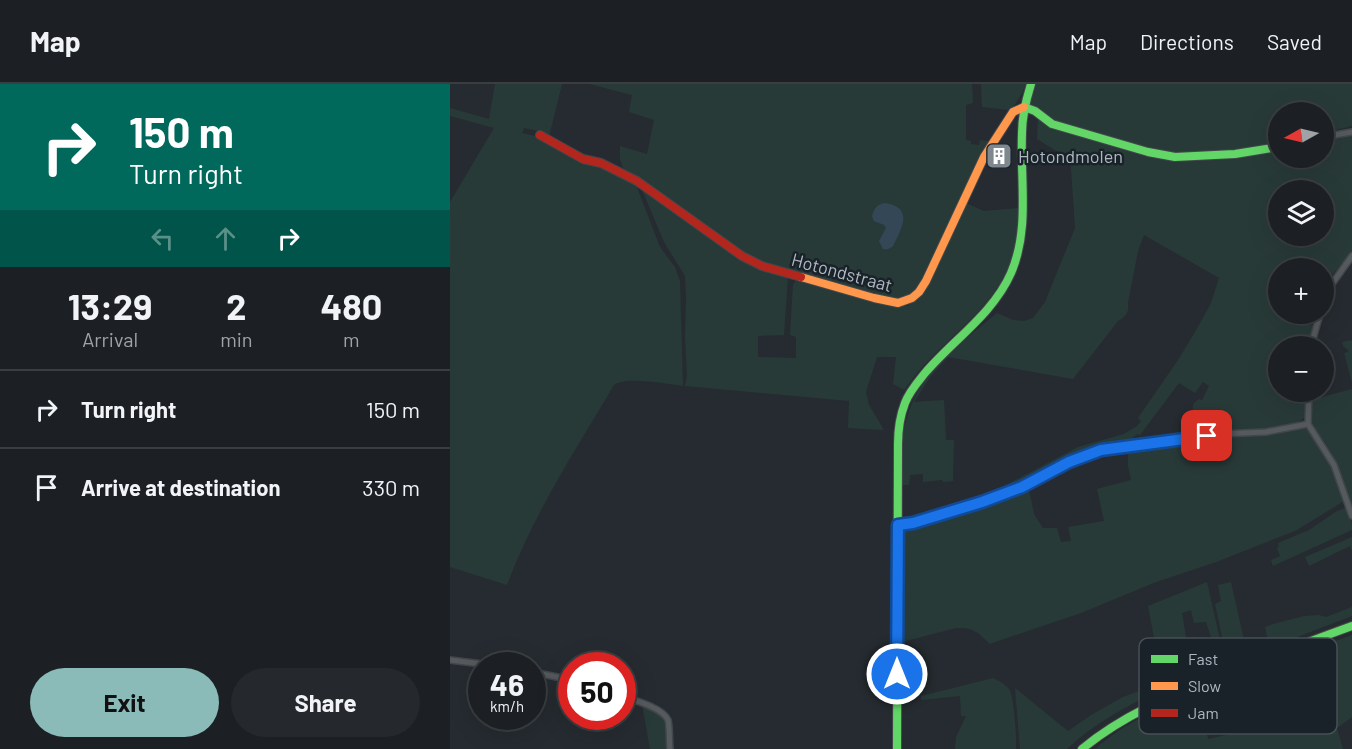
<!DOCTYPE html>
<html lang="en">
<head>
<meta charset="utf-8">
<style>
  :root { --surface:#1c2024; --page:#25282c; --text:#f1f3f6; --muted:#a0a3a6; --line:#3a3e41; --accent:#8bbbb9 }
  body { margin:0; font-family:Barlow,sans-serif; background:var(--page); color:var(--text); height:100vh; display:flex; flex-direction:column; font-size:22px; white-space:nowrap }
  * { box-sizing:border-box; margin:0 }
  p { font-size:20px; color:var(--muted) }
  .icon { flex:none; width:33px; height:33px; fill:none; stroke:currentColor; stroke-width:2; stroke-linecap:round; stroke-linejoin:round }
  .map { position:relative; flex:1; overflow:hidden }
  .sheet { display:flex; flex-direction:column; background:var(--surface); width:450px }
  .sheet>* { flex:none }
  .top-card { background:#00695c; color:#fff; overflow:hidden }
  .needle { width:39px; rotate:262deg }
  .tools { position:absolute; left:818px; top:18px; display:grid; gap:12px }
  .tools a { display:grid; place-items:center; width:66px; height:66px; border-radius:50%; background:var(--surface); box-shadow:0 6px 24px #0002,0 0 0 2px var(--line); font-size:30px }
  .speed { position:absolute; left:18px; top:568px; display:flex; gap:12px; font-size:30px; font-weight:700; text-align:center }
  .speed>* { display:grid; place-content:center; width:78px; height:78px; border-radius:50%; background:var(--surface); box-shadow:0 6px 24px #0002,0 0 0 2px var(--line); line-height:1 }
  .speed small { font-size:15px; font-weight:400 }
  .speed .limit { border:9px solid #d22; background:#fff; color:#111 }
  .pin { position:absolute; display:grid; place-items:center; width:51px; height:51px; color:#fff; margin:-26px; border-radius:12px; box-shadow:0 3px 9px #0006 }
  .me { position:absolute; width:66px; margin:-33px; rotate:0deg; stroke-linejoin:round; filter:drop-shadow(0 0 4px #0008) }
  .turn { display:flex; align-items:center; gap:21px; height:126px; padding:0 30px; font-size:27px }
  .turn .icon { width:78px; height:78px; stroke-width:2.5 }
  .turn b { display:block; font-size:42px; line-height:51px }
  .lanes { display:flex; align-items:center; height:57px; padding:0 30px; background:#0003; justify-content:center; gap:30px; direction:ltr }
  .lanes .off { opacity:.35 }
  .eta { display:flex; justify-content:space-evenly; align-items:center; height:102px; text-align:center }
  .eta b { font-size:36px; font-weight:700; line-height:42px }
  .action { display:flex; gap:12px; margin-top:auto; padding:12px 30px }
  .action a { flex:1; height:69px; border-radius:36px; background:var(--accent); color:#111; font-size:24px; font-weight:700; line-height:69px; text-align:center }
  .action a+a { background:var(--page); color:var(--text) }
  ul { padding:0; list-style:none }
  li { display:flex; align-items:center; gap:18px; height:78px; padding:0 30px; border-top:2px solid var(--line) }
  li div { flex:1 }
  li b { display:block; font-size:22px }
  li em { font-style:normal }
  header { display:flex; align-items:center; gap:36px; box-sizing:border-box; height:84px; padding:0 30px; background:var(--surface); border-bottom:2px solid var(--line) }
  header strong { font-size:28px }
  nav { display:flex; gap:33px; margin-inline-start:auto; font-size:21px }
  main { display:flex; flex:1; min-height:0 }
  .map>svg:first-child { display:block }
  .green { fill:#283a38; fill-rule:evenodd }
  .water { fill:#344756 }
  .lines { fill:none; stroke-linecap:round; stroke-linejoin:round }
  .street-casing { stroke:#43474b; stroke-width:8 }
  .fast-casing { stroke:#43474b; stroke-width:10 }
  .slow-casing { stroke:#43474b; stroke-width:10 }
  .jam-casing { stroke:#43474b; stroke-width:10 }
  .street { stroke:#555a5e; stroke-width:5 }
  .fast { stroke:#63d668; stroke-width:8 }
  .slow { stroke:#ff974d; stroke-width:8 }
  .jam { stroke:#b3261e; stroke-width:8 }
  .route-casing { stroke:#114b97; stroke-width:15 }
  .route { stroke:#1a73e8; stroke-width:10 }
  .labels { text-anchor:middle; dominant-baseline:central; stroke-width:5; stroke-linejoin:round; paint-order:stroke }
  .poi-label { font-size:18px; fill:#afb8c2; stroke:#1a2229; text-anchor:start }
  .street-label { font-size:18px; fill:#afb8c2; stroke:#1a2229 }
  .key { fill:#1a2229; stroke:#474f57; stroke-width:1.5 }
  .key-label { font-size:16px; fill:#afb8c2 }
</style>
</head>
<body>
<header>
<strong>Map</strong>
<nav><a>Map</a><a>Directions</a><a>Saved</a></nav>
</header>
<main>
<section class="sheet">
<div class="top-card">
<div class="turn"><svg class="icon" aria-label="right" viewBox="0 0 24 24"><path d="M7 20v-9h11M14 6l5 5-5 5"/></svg><div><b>150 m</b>Turn right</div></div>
<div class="lanes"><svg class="icon off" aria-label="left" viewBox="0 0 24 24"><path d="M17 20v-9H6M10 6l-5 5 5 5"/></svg><svg class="icon off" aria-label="ahead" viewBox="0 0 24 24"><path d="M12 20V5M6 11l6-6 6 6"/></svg><svg class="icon" aria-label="right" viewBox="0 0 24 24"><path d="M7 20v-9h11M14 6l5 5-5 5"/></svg></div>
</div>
<div class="eta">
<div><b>13:29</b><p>Arrival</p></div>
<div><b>2</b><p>min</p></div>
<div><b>480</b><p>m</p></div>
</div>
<ul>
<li><svg class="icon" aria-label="right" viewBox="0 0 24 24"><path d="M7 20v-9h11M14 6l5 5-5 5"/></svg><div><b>Turn right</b></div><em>150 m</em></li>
<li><svg class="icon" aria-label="arrive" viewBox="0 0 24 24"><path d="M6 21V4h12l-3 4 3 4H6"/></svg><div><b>Arrive at destination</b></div><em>330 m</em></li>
</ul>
<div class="action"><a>Exit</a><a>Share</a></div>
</section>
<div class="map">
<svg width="902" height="665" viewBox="0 0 902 665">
  <rect width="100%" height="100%" fill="#252b30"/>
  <g class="green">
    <path d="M45,0H112L99,53L93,48L74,44L72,49L90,53L185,98L210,163L225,183L230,197L233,302C217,300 176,292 164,301C126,365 83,431 57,501L0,483V118L44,44L0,32V24L39,35Z"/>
    <path d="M139,0H522L523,19L516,21V56L521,57V60L529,61L530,56L539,57L475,193C466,207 463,213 445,216L312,178L298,172L276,157L187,92L173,84L170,75V62L197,70L204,36L179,28L182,11Z"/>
    <path d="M531,0H576L572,9L562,25L558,26L532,23Z"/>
    <path d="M586,0H902V42L873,49V28H828V74H873V55L889,51L890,54L902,50V170L882,191L873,210V184H828V205H827L823,225L828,227V230H834L864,242L859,255V262H828V308H857C856,315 858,325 855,332C851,342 821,344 810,346L850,342C871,348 889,397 894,417L847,446L766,478L706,498L631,529L548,557L540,560L528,549L522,546L515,544H506L452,558L453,443L578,401L584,430L593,444H607L611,458L621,457L618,443L654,437L647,405L681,396L678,382V363L685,360L686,356L689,354L741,349L743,320L749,315L752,316L759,302L753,298L745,309L729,299L690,351L687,350L678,358L664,362L580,396L503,425V422L552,403L628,363L674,350L687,342L691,337L688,334L728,276L745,248L761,219L769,194L694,151L688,167L678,219C679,229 676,232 668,237L623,295L498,273L481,292L464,318L494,316L496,356H504L503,397L493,398L492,396L473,398V390L460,391L459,401H452C452,380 450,357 456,337C468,289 511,259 547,229L563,236L574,237L583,234L595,218L625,144L620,70L608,68L587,55L588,32L578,25ZM828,106H873V152H828Z"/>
    <path d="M190,101L270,159L338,191L334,251L308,252V273L346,274V253L340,251L343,200L349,194L445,221L458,222L472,208L516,119L534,127L569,124C572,217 500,241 454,306L443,300L446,273H427L416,308L419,321L434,346L398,344L399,317L235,302L237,292L235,253L236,213L235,192L214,158Z"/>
    <path d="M901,256L902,258V299L894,269L899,267L893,262L892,258Z"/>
    <path d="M902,305V426L882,370L861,337V316Z"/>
    <path d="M895,424C901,429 902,439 902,446L823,482L821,476L830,472L827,464L829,463L828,459L859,446L887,427Z"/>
    <path d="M902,453V467L900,462L859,482L855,473Z"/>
    <path d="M757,498L773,569L769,570L766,568L756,538L744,539L741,526L732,529L736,553L705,559L698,522Z"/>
    <path d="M781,498L796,565L818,557L815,543L823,540L854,532L869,531L876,533L902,523V532L780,579L777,576L765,520L771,517L768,501Z"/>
    <path d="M902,551V633L887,644L893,665H645C675,638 712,623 749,609L758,655L789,648L809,640L836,633L869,634L864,610L874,607L864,565Z"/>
    <path d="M543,594C548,596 556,601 559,605C564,612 567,656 566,665H505L506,653L516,632H511L510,612L471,616V612Z"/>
    <path d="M710,599L709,606C676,623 644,639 617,665H570L565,604L618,647L641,631L673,613Z"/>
    <path d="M192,620L210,630L214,634L218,665H200Z"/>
  </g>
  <path class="water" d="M435,119C464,124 452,144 443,162C439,165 437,166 433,165L429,157L436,144L434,141L424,137L422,132C424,125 427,120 435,119Z"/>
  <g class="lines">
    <g class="street-casing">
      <g id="street">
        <path d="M873,53L902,48"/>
        <path d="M873,218L879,204L902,172"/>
        <path d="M861,262L870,230"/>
        <path d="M859,308L858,340L884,381L902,432"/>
        <path d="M448,441L463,439L532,418L572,403L619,378L651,366L770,350L816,348L858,340"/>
        <path d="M0,576L48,582"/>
        <path d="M82,588L122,596"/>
        <path d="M172,612C184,616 213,624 218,636C220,645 219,656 220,665"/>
      </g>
    </g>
    <g class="fast-casing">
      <g id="fast">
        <path d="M574,23L585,27L602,40L698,68L725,73L785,70L828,63"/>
        <path d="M447,665L448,360C448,346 450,332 455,319C459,308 467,299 475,289C503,256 543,230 561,189C580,145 570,96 572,49C572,32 576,16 581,0"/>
        <path d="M632,665C673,631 720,612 769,592C813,575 858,558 902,542"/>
      </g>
    </g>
    <g class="slow-casing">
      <path id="slow" d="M351,193L424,214L448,219L462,214L469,208L476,197L534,73L563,28L574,23"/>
    </g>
    <g class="jam-casing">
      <path id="jam" d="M90,51L133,75L151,79L187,97L292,172L312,182L351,193"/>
    </g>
    <use href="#street" class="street"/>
    <use href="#fast" class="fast"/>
    <use href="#slow" class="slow"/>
    <use href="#jam" class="jam"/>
  </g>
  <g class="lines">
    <g class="route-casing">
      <path id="route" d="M447,590L448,441L463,439L532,418L572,403L619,378L651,366L757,352"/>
    </g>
    <use href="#route" class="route"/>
  </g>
  <defs>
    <g id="building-square" transform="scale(1.35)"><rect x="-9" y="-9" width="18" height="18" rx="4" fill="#7f878f" stroke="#1a2229"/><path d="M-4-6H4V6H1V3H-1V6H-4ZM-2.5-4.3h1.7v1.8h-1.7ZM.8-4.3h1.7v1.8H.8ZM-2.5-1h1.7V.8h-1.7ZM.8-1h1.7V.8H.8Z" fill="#fff"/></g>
  </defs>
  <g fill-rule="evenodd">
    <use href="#building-square" x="549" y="72"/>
  </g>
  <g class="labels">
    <g class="poi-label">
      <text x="568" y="72">Hotondmolen</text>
    </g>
    <g class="street-label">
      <text transform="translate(392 188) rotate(15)">Hotondstraat</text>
    </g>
  </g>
  <rect x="689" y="554" width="198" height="96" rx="9" class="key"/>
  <rect x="701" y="571" width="27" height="8" fill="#63d668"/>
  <rect x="701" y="598" width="27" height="8" fill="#ff974d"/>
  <rect x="701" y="625" width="27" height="8" fill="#b3261e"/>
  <g class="key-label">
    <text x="738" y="581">Fast</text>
    <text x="738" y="608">Slow</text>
    <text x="738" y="635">Jam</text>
  </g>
</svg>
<div class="tools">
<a><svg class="needle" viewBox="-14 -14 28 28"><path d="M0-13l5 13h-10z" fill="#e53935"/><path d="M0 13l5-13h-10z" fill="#a0a3a6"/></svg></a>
<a><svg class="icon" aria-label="layers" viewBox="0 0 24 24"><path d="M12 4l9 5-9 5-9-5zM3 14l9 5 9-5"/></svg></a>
<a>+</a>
<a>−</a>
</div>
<div class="speed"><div>46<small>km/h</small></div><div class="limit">50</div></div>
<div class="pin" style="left:757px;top:352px;background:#d93025"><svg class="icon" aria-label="arrive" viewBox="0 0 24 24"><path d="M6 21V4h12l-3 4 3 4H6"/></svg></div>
<svg class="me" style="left:447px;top:590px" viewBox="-20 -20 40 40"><circle r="17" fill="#1a73e8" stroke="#fff" stroke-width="3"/><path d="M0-11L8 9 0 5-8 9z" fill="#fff"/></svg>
</div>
</main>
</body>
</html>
